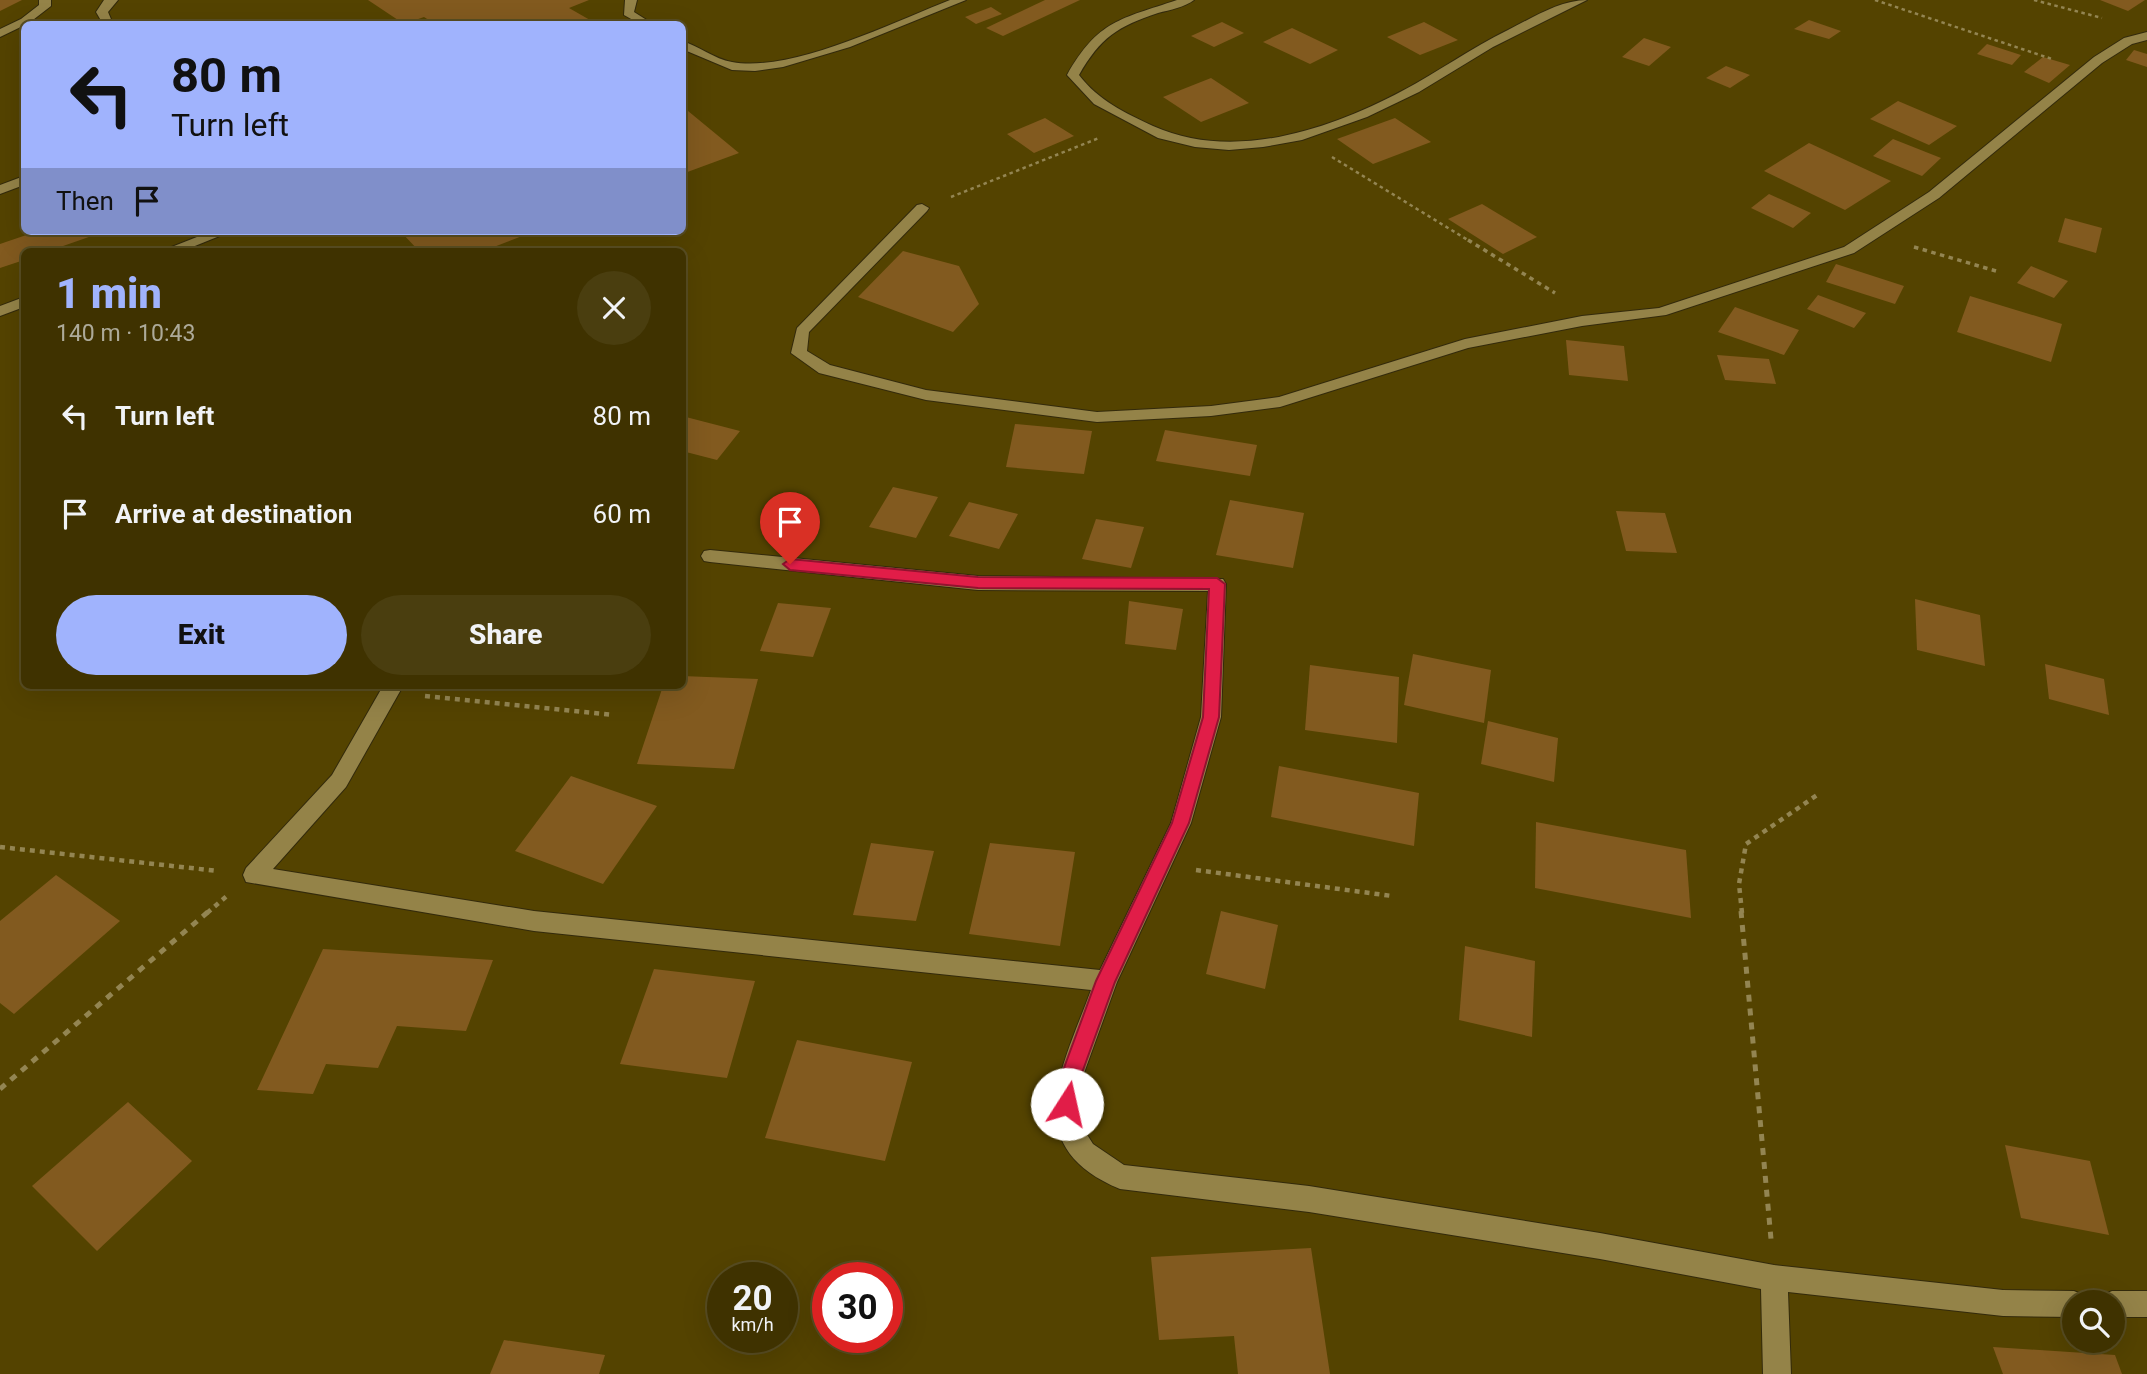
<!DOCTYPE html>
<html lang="en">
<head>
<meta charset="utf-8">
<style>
  :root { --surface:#3f3200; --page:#4a3e0f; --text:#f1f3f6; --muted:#adaa99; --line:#584d22; --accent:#a0b3fd }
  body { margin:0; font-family:Roboto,sans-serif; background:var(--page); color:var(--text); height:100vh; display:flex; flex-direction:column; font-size:26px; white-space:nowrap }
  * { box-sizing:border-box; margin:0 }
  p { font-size:23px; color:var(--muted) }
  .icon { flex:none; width:38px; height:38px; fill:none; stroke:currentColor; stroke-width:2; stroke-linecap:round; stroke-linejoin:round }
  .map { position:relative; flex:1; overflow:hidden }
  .details { position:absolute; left:21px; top:248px; width:665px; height:441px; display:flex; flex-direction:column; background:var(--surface); border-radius:10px; box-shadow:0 7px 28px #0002,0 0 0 2px var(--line) }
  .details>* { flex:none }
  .hud { position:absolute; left:21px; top:21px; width:665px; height:214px; border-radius:10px; box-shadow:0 7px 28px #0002,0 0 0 2px var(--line); background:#a0b3fd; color:#111; overflow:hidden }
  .buttons { position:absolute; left:2062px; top:1290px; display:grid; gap:14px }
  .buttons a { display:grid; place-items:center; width:63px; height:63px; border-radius:50%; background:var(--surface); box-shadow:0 7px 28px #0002,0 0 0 2px var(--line); font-size:35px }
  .speed { position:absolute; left:707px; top:1262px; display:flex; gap:14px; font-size:35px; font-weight:700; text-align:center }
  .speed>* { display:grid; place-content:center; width:91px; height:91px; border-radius:50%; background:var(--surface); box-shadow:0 7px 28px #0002,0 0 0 2px var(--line); line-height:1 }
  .speed small { font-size:18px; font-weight:400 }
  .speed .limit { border:10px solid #d22; background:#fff; color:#111 }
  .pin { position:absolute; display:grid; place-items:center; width:60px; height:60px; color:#fff; margin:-72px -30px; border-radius:50% 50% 50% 0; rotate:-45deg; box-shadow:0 0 7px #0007 }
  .pin .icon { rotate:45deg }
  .me { position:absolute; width:77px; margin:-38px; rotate:10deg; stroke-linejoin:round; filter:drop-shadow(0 0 5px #0008) }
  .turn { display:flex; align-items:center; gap:24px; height:147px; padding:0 35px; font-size:32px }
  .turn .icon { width:91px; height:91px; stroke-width:2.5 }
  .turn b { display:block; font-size:49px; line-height:60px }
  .then { display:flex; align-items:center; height:66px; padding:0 35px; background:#0003; gap:14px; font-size:26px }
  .round { display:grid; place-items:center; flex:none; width:74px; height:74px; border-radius:37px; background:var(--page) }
  .overview { display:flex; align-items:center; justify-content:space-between; height:119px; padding:0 35px }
  h1 { font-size:42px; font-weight:800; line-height:52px; color:var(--accent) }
  .cta { display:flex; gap:14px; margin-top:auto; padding:14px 35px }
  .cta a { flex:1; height:80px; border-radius:42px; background:var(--accent); color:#111; font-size:28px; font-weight:800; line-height:80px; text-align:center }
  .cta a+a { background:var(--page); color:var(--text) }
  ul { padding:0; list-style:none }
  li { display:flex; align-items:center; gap:21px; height:98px; padding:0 35px }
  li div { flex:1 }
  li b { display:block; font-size:26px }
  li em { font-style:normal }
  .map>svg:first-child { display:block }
  .building { fill:#825a1f }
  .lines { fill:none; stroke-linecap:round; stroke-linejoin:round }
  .service-casing { stroke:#332a0b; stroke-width:2 }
  .minor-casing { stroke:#332a0b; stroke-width:2 }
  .path-far3 { stroke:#938552; stroke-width:2.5; stroke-dasharray:3.5 3.5; stroke-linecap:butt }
  .path-far2 { stroke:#938552; stroke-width:3.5; stroke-dasharray:4.5 4.5; stroke-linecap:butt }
  .path-far1 { stroke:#938552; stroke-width:4.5; stroke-dasharray:5 5; stroke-linecap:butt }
  .path { stroke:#938552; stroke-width:5; stroke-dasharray:7 7; stroke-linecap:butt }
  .service { fill:#948348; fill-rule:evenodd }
  .minor { fill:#948348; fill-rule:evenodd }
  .route { fill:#e11d48; stroke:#92132f; stroke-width:2 }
</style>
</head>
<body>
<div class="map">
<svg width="2147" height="1374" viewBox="0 0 2147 1374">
  <rect width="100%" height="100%" fill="#544300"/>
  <g class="building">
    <path d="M0,0H22L0,11Z"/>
    <path d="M368,0H589L569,8L597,24H435L424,17L404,24Z"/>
    <path d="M1045,0H1080L1003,36L986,28Z"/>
    <path d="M2100,0H2145L2128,11Z"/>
    <path d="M991,7L1002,14L976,24L965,17Z"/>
    <path d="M1809,20L1841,31L1829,39L1794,29Z"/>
    <path d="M1222,22L1244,33L1214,47L1191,36Z"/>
    <path d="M1424,22L1458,40L1420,55L1387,37Z"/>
    <path d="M1292,28L1338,50L1310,64L1263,42Z"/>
    <path d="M1644,38L1671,47L1649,66L1622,57Z"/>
    <path d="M1987,44L2021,55L2012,65L1977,54Z"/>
    <path d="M2134,50L2147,54V67L2126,60Z"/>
    <path d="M2043,57L2070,65L2049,83L2024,72Z"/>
    <path d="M1726,66L1750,75L1730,88L1706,78Z"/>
    <path d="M1211,78L1249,103L1201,122L1163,97Z"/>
    <path d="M1898,101L1957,126L1929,145L1870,119Z"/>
    <path d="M682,106L739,153L682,174Z"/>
    <path d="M1045,118L1074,136L1034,153L1007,134Z"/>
    <path d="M1395,118L1431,142L1373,164L1337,139Z"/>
    <path d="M1893,139L1941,158L1922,176L1873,156Z"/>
    <path d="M1809,143L1891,181L1845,210L1764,171Z"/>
    <path d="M1769,194L1811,213L1793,228L1751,208Z"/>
    <path d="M1482,204L1537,237L1503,254L1448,219Z"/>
    <path d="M2065,218L2102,228L2096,253L2058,242Z"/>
    <path d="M38,231H106L46,252H24V260L0,268V244Z"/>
    <path d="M400,231H535L481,252H420Z"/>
    <path d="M903,251L959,266L979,304L953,332L858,297Z"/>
    <path d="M1836,264L1904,286L1895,304L1826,282Z"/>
    <path d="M2031,266L2068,281L2054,298L2017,283Z"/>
    <path d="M1818,295L1866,313L1854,328L1807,309Z"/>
    <path d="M1970,296L2062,324L2051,362L1957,332Z"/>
    <path d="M1735,307L1799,330L1784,355L1718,332Z"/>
    <path d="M1566,340L1624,346L1628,381L1569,375Z"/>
    <path d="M1717,355L1769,359L1776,384L1725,380Z"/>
    <path d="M682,416L740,431L717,460L682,451Z"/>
    <path d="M1015,424L1092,431L1084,474L1006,467Z"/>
    <path d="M1165,430L1257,445L1250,476L1156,461Z"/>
    <path d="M893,487L938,497L916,538L869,527Z"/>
    <path d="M1230,500L1304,513L1293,568L1216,555Z"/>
    <path d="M969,502L1018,514L999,549L949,536Z"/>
    <path d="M1616,511L1665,513L1677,553L1626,551Z"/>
    <path d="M1096,519L1144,527L1131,568L1082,559Z"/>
    <path d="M1915,599L1980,615L1985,666L1917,650Z"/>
    <path d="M1129,601L1183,609L1176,650L1125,644Z"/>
    <path d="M778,603L831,608L813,657L760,651Z"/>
    <path d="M1413,654L1491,670L1484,723L1404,705Z"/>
    <path d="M2045,664L2104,679L2109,715L2049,699Z"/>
    <path d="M1310,665L1399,677L1397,743L1305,730Z"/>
    <path d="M682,676L758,679L734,769L637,764L663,686H682Z"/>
    <path d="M1488,721L1558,738L1554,782L1481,764Z"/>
    <path d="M1279,766L1419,793L1414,846L1271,817Z"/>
    <path d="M571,776L657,806L603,884L515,851Z"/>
    <path d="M1536,822L1686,850L1691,918L1535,888Z"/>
    <path d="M871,843L934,851L916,921L853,915Z"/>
    <path d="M990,843L1075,852L1060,946L969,934Z"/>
    <path d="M56,875L120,921L14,1014L0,1003V921Z"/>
    <path d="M1221,911L1278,925L1265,989L1206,974Z"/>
    <path d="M1465,946L1535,961L1532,1037L1459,1020Z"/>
    <path d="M323,949L493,960L466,1031L397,1026L378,1068L326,1064L313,1094L257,1090Z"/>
    <path d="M654,969L755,981L727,1078L620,1064Z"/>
    <path d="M797,1040L912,1062L885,1161L765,1138Z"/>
    <path d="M128,1102L192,1161L97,1251L32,1186Z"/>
    <path d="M2005,1145L2090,1161L2109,1235L2021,1218Z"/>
    <path d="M1311,1248L1330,1374H1238L1234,1336L1159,1340L1151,1257Z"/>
    <path d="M504,1340L605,1355L599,1374H490Z"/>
    <path d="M1993,1347L2115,1355L2122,1374H2003Z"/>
  </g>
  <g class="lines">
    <g class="service-casing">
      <g id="service">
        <path d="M39,0H51V6L29,23L0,37V29L21,19L39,5Z"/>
        <path d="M104,0H118L108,12L113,24H103L96,12Z"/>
        <path d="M24,176V185L0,194V185Z"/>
        <path d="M212,231H232L180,252H159Z"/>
        <path d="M24,297V307L0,316V306Z"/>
      </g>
    </g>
    <g class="minor-casing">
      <g id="minor">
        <path d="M625,0H637L634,12L653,24H640L624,15Z"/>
        <path d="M950,0H966L850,47L783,67L755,71L732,70L682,49V41C699,46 714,59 732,62C791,73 894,22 950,0Z"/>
        <path d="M1177,0H1194C1185,7 1170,10 1158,13C1118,26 1100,38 1079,75C1098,100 1125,113 1153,126C1233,162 1329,130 1402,91C1438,72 1471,48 1508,30C1532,18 1560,0 1587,0L1493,47L1419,92L1367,117L1302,140L1263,147L1229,150L1195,147L1158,138L1094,104L1067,75C1098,20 1121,19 1177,0Z"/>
        <path d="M2147,32V40L2132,44L2102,63L1939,198L1854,253L1666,315L1582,326L1468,348L1280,407L1211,416L1097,422L926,400L819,373L791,353L797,328L917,205L922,204L929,208L927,211L809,332L807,351L830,365L926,390L1097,412L1211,406L1279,397L1465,339L1582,316L1659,308L1844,247L1929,192L2094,57L2124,38Z"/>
        <path d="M710,550L978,576L1223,579L1226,584L1221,717L1191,823L1117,982L1080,1084L1079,1122L1093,1144L1124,1165L1309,1186L1600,1233L1774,1265L2003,1290L2074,1291L2083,1295L2086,1302H2074V1317L2003,1316L1788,1292L1791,1374H1763L1761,1289L1600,1259L1309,1212L1120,1189C1016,1146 1063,1067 1091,990L534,931L246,882L243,875L246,868L332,775L383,686H403L346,787L273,869L534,911L1100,970L1171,823L1201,717L1208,591L978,590L710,562L704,561L701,556L704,551Z"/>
        <path d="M2112,1291H2147V1317H2112V1302H2100L2103,1295Z"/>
      </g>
    </g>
    <g class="path-far3">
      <path d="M1875,0L2052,59"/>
      <path d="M2034,0L2102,18"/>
      <path d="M1332,157L1471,242"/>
      <path d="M951,197L1099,138"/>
    </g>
    <g class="path-far2">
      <path d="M1468,240L1555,293"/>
      <path d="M1914,247L1996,271"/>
    </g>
    <g class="path-far1">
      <path d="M425,696L614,715"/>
      <path d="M0,847L218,871"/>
      <path d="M1196,870L1392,896"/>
      <path d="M207,913L228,895"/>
      <path d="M1742,913L1739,884L1746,844L1820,793"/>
    </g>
    <g class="path">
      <path d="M1741,911L1771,1239"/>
      <path d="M0,1089L209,911"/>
    </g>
    <use href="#service" class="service"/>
    <use href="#minor" class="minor"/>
  </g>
  <path class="route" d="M790,559L978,577L1217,578L1225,584L1219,717L1189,823L1115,982L1078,1084L1074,1111L1067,1114L1060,1111L1057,1104L1058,1084L1096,981L1172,823L1203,717L1209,589L978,588L790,570L783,564Z"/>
</svg>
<div class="buttons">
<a><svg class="icon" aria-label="search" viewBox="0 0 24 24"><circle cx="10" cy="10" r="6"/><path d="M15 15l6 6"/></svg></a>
</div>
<div class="speed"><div>20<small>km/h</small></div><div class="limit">30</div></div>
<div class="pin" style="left:790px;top:564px;background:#d93025"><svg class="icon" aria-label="arrive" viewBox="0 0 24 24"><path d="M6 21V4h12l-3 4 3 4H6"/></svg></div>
<svg class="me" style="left:1067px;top:1104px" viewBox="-20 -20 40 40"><circle r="19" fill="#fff"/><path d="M0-13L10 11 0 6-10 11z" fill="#e11d48"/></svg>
<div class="hud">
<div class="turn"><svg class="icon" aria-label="left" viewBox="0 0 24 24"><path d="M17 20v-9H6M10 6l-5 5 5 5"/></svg><div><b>80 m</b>Turn left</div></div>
<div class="then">Then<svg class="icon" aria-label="arrive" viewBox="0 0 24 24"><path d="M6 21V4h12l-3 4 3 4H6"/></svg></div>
</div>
<section class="details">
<div class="overview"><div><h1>1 min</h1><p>140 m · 10:43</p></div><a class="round"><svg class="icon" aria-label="close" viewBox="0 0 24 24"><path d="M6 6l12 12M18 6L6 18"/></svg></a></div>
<ul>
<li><svg class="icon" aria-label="left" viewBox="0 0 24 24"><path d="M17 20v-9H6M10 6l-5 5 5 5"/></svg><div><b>Turn left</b></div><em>80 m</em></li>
<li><svg class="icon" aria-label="arrive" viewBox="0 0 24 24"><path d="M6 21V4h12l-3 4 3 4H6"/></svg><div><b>Arrive at destination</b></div><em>60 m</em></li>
</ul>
<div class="cta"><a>Exit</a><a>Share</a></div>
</section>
</div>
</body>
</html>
